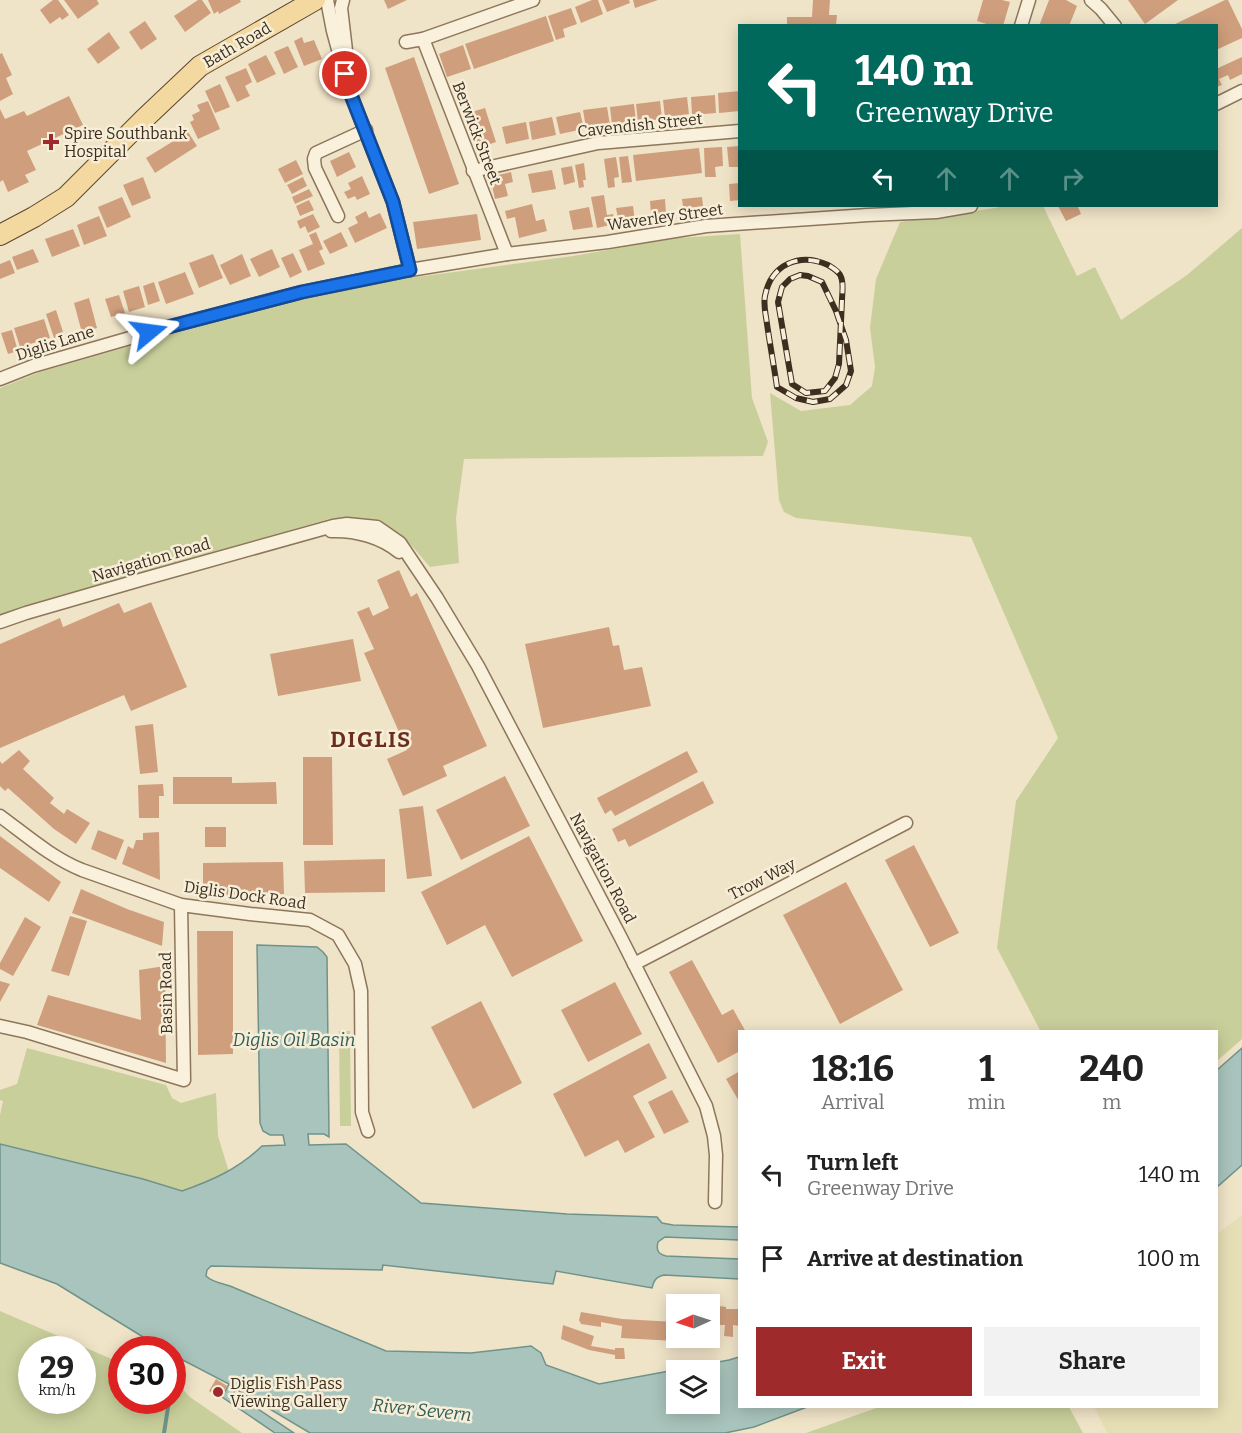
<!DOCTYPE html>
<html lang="en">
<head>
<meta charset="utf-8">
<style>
  :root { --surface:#fff; --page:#f2f2f2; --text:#222; --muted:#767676; --accent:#9e2a2b }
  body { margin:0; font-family:Bitter,serif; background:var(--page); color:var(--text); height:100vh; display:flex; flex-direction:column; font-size:22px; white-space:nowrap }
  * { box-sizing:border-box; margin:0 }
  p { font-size:20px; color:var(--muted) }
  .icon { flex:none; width:33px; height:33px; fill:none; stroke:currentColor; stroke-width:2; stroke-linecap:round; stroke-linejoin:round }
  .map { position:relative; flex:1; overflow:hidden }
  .panel { position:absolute; left:738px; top:1030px; width:480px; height:378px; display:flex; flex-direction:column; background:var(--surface); border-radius:0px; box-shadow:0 3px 15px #0003 }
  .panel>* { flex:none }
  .banner { position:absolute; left:738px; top:24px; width:480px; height:183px; border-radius:0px; box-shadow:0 3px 15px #0003; background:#00695c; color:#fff; overflow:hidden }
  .needle { width:39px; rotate:267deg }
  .controls { position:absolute; left:666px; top:1294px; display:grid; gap:12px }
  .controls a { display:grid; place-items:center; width:54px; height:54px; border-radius:0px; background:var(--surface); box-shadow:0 3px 15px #0003; font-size:30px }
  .speed { position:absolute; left:18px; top:1336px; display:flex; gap:12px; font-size:30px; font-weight:700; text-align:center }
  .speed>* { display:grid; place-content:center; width:78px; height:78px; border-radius:50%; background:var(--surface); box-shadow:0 3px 15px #0003; line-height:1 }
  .speed small { font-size:15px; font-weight:400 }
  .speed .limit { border:9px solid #d22; background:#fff; color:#111 }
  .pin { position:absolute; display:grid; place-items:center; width:51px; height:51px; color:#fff; margin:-26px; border:3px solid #fff; border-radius:50%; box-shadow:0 2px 6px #0007 }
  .me { position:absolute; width:66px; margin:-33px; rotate:74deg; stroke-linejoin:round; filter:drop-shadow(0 0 4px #0008) }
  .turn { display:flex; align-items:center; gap:21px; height:126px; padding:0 18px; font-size:27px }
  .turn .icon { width:78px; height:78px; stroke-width:2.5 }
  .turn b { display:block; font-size:42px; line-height:51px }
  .lanes { display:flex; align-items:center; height:57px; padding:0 18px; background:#0003; justify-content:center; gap:30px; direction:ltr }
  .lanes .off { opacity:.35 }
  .eta { display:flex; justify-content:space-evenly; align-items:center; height:102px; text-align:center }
  .eta b { font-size:36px; font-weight:700; line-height:42px }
  .button { display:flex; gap:12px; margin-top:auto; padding:12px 18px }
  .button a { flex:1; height:69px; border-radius:0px; background:var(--accent); color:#fff; font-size:24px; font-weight:700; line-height:69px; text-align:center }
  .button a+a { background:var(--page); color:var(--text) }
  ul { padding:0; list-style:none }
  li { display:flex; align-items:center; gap:18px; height:84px; padding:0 18px }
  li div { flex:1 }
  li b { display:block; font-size:22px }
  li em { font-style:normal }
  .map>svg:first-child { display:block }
  .farmland { fill:#e6deb5 }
  .green { fill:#c9cf9b; fill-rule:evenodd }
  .water { fill:#a9c4bc; stroke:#6f938a; stroke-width:1.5; fill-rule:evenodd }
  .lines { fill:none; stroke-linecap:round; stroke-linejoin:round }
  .stream { stroke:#6f938a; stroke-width:4 }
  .building { fill:#cf9f7d }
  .minor-casing { stroke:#8d765c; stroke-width:15 }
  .primary-casing { stroke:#5b4430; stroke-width:22 }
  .minor { stroke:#faf1dc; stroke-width:12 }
  .primary { stroke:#f3d9a0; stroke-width:20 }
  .rail-casing { stroke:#3d2e20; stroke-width:6 }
  .rail { stroke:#f7eed8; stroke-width:4; stroke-dasharray:11; stroke-linecap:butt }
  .route-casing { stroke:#114b97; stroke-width:15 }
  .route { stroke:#1a73e8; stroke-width:10 }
  .poi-dot { fill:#9e2a2b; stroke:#f7eed8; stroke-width:2 }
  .labels { text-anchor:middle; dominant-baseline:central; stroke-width:5; stroke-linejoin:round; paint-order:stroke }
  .street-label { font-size:16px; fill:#3d2e20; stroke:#f7eed8 }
  .poi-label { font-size:16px; fill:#3d2e20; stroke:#f7eed8; text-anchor:start }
  .water-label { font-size:18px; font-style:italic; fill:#2f5d5a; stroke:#f7eed8 }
  .district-label { font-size:22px; font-weight:bold; letter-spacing:1.5px; fill:#6b2e1e; stroke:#f7eed8 }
</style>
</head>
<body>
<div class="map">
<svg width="1242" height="1433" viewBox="0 0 1242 1433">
  <rect width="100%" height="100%" fill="#f0e4c8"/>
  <path class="farmland" d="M1242,1215V1433H1107L1094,1407H1216L1217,1234Z"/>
  <g class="green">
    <path d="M1004,206H1043L1077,276L1095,267L1121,320L1187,275L1242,228V1039L1217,1061L1216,1032H1041L997,948L1016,801L1058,738L971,537L796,518L784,512L779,500L770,393L801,411L850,405L872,386L875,367L870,328L876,279L900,222L995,208Z"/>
    <path d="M740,234L752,398L768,442L763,456L464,459L456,518L459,563L430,567L411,545L380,520L347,517L329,519L39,602L0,615V388L40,372L168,335L305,299L402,279L573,256L677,238Z"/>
    <path d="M339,1031H350L351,1126H340Z"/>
    <path d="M27,1048L166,1085L172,1098L181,1103L216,1093L218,1136L229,1172L182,1191L143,1179L0,1144V1115L3,1101L0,1100V1090L17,1084Z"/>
    <path d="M0,1311L121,1363L122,1401H172L173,1379L190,1397L242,1433H0ZM32,1350H82V1401H32Z"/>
    <path d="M879,1407H1069L1083,1433H806Z"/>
  </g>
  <g class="water">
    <path d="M257,945L317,947L323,952L327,957L329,1137L324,1134H308L309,1145L346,1144L421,1203L567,1214L657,1217L662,1223L673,1225L739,1227V1240L665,1237L658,1242C656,1250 658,1254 666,1256L739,1259V1279L664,1275C656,1277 654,1280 652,1288L556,1271L553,1284L383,1265L382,1270L211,1266L207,1270L206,1276C212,1282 220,1283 230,1286L386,1351L471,1353L531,1346L541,1353L546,1365L599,1384L729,1360L739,1357L740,1407H807L754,1427L725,1433H310L236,1389L234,1393L294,1433H275L222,1397L229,1384L173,1355L172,1350H164L161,1348L57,1284L0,1263V1144L143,1179L182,1191C213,1180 238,1169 262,1146L285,1145L283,1135H270L263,1131L260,1123ZM676,1371H710V1404H676Z"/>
    <path d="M1242,1048V1165L1217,1187V1070Z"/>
  </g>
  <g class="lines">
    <path class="stream" d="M164,1433L169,1401"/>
  </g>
  <g class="building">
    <path d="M53,0H58L69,15L62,20L60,17L50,24L40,10Z"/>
    <path d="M64,0H97L99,4L78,19Z"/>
    <path d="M198,0H202L211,13L185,32L174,16Z"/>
    <path d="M208,0H240L241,2L219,14L218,11L214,14Z"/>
    <path d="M384,0H407L388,9Z"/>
    <path d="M592,0H598L603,14L581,23L575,7Z"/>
    <path d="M602,0H629L630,3L607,12Z"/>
    <path d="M633,0H658L635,8Z"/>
    <path d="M813,0H830L829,15H837L836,26H787V17H812Z"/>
    <path d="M983,0H1002L1010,2L1003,26H993L977,21Z"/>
    <path d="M1049,0H1066L1077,6L1069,26H1039Z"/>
    <path d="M1128,0H1178L1145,24Z"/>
    <path d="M1225,0H1228L1242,29V38L1216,50V26H1171Z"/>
    <path d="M571,8L577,24L563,29L565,37L556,40L548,16Z"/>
    <path d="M546,16L554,41L474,69L465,44Z"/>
    <path d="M145,21L157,39L141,50L129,32Z"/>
    <path d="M109,32L120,48L98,64L87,49Z"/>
    <path d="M302,37L304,43L314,40L322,59L304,66L294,41Z"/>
    <path d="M463,45L471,69L447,77L439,54Z"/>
    <path d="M288,46L298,67L284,74L274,52Z"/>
    <path d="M2,53L12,75L6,78L13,94L0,101V54Z"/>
    <path d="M266,55L276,74L257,83L248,64Z"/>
    <path d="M414,57L459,184L429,194L385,68Z"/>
    <path d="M1242,57V74L1230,80L1228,75L1219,79L1222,85L1216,87V69Z"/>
    <path d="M246,68L252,82L245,86L250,96L237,102L225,77Z"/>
    <path d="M220,84L230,107L215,113L205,91Z"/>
    <path d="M740,91V111L719,113L718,93Z"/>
    <path d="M715,95L716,113L692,115L691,97Z"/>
    <path d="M69,96L83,125L27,151L36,170L25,175L29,182L8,192L3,180L0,182V109L5,119L24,111L27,116Z"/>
    <path d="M687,97L689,114L665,118L663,100Z"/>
    <path d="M208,101L220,129L198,139L190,122L194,120L192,115L200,111L197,105Z"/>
    <path d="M660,101L662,119L638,122L636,104Z"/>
    <path d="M634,104L636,122L612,125L610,107Z"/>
    <path d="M607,107L610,125L586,128L583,110Z"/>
    <path d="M485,108L496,142L479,148L468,113Z"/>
    <path d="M580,112L584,129L560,134L556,117Z"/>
    <path d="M552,117L556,135L532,140L529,122Z"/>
    <path d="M526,122L529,139L506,144L502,127Z"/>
    <path d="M188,132L197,146L155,173L146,158Z"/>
    <path d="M740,146V167H729L727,147Z"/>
    <path d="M722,147L723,166L715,167L716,177H705L704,148Z"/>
    <path d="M699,148L702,173L636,181L633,155Z"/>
    <path d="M349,152L356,167L337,177L330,161Z"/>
    <path d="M628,156L632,182L622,183L619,157Z"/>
    <path d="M616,157L619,177L614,178L615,187L608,188L604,159Z"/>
    <path d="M296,160L303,174L285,183L278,169Z"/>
    <path d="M584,163L586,180H583L584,187L579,188L575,165Z"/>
    <path d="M572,166L575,182L564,185L561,168Z"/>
    <path d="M552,170L556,189L532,193L528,174Z"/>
    <path d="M511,172L513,182L505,184L508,196L495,199L490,177Z"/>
    <path d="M362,176L370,194L357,200L355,196L348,199L344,192L351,189L348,183Z"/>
    <path d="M143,177L151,198L132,206L123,185Z"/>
    <path d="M303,177L307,186L292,194L287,185Z"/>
    <path d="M740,183V200L730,201L729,184Z"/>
    <path d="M309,189L313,196L295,204L292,197Z"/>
    <path d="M604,195L607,215L613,214L615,224L597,228L591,197Z"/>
    <path d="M122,197L131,217L107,228L98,207Z"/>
    <path d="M702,197L703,206L690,208V213H684L682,199Z"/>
    <path d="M665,199L666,213L651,215L650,201Z"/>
    <path d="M309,200L314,210L300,216L296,206Z"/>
    <path d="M532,204L536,221L544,219L547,231L519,238L515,217L507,219L505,211Z"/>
    <path d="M633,206L635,221L619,224L616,208Z"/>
    <path d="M1058,206H1082L1078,207L1081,214L1066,221Z"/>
    <path d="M589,207L593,227L573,230L569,211Z"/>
    <path d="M366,211L369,218L380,213L387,228L355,243L348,228L358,223L355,217Z"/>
    <path d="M313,214L320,227L308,233L305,226L300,229L297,221Z"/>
    <path d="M477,214L481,240L417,249L413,222Z"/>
    <path d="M99,216L107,236L84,245L77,225Z"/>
    <path d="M73,229L80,246L52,257L45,239Z"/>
    <path d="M316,232L323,249L319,251L325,264L308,271L299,250L313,244L309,235Z"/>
    <path d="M341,232L348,246L330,254L323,241Z"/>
    <path d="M33,249L39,262L17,270L12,257Z"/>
    <path d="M272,249L280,267L259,277L250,259Z"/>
    <path d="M293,253L302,272L290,278L281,258Z"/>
    <path d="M213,254L223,278L199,288L189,263Z"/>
    <path d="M242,254L251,276L230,285L220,265Z"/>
    <path d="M10,260L15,273L0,279V264Z"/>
    <path d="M185,272L194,294L166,304L158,282Z"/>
    <path d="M154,282L160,301L148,305L143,286Z"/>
    <path d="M139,286L145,307L129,312L123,291Z"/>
    <path d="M119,295L125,313L111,317L105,299Z"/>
    <path d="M89,298L97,328L82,333L74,303Z"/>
    <path d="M56,310L64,335L54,338L46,314Z"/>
    <path d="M44,319L50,338L20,347L14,328Z"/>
    <path d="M12,330L18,351L8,354L1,333Z"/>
    <path d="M399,570L411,597L417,593L487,746L443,766L447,776L403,796L387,759L407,750L364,653L374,649L357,612L369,607L373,616L389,608L377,580Z"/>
    <path d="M151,602L187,687L131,711L124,695L0,748V644L60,618L63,627L119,603L124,613Z"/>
    <path d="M609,627L613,646L619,645L624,670L642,667L651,706L543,728L525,644Z"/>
    <path d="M353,639L361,681L278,696L270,654Z"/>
    <path d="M153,724L158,772L140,774L135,726Z"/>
    <path d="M19,750L30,761L23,769L54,798L50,803L64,814L67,809L90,823L76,844L54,829L8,788L5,791L0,786V761L2,764Z"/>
    <path d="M687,751L698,772L615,816L611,810L605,814L597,798Z"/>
    <path d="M303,757H332L333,845H303Z"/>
    <path d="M505,776L530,826L461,860L436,810Z"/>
    <path d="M173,777H232V783L276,782L277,804H173Z"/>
    <path d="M703,781L714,803L629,847L625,839L618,842L612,829Z"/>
    <path d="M163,784L164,796H159V818H139L138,785Z"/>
    <path d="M423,806L432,876L407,879L399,809Z"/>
    <rect x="205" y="827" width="21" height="20"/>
    <path d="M98,830L124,840L116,860L91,849Z"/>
    <path d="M159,832L160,880L122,864L128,846L133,849L136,840H143V833Z"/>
    <path d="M0,836L61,882L49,902L0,868Z"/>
    <path d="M529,836L583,941L512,977L485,925L447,945L421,892Z"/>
    <path d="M914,845L959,933L930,947L885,860Z"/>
    <path d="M385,859V892L305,893L304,861Z"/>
    <path d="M283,862L284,894L203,896V863Z"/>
    <path d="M846,882L903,990L840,1024L783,915Z"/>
    <path d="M81,889L127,909L164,922L162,946L72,913Z"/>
    <path d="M70,916L87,921L69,976L51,971Z"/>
    <path d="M25,917L41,927L13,976L0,969V963Z"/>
    <path d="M197,931H233V1054L198,1055Z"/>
    <path d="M692,960L722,1015L733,1009L746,1032H740V1051L718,1063L669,972Z"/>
    <path d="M165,966L166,1063L37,1025L48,995L141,1020L139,970Z"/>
    <path d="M0,981L10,984L0,1002Z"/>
    <path d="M615,982L642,1034L588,1062L561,1010Z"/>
    <path d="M481,1001L522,1083L473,1109L431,1027Z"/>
    <path d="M649,1043L667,1078L633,1096L655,1137L625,1153L618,1140L585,1157L553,1094Z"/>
    <path d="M740,1071V1103L726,1079Z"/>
    <path d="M672,1090L689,1122L664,1134L648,1102Z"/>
    <path d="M719,1306L726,1307V1309H740V1326L733,1325V1337L724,1336L725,1325H710V1308L719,1309Z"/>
    <path d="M581,1312L622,1319L676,1322L675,1341L621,1338L622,1326L601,1322V1327L581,1324L579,1320Z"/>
    <path d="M563,1325L594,1336L591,1346L615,1350V1348H624L625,1359H615V1355L589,1350L561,1339Z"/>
    <path d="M216,1379L227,1386L220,1398L209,1391Z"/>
  </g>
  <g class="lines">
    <g class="minor-casing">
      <g id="minor">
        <path d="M327,0L333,31L349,90L393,202L410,270"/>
        <path d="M343,0L341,8L347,59"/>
        <path d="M1091,0L1101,9L1115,26"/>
        <path d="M1021,26L1029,0"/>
        <path d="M423,39L533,0"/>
        <path d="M406,42L423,39L507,254"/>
        <path d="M1216,104L1242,91"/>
        <path d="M473,171L598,143L740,131"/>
        <path d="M338,216L315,168L314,159L316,153L366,130"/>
        <path d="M0,379L33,366L168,327L302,292L410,270L507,254L608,242L706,226L868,215L936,212L971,206"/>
        <path d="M331,531C355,530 381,537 399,552"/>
        <path d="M0,622L26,613L140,580L333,526L347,524L377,527L400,543L437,598L478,666L620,936L706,1106L714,1136L716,1155L715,1202"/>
        <path d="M0,816C26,835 52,858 82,870L181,905L250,914L310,920L338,935L355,964L361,991L362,1112L368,1131"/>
        <path d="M634,964L906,823"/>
        <path d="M0,1026L27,1032L184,1080L181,905"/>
      </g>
    </g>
    <g class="primary-casing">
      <path id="primary" d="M0,235L34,217L66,197L144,119L200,66L315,0"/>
    </g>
    <use href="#minor" class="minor"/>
    <use href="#primary" class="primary"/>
    <g class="rail-casing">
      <path id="rail" d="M842,300L839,364L835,378L825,391L806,393L792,384L778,302L782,287L790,279L800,275L808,276L822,282L836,311L846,340L851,371L846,385L830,399L813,402L796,398L777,387C774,366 770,345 767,324C766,315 763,305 765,296C771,264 800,252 828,265C833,268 840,272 841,277C844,284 842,294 842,300"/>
    </g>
    <use href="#rail" class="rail"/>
  </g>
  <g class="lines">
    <g class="route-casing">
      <path id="route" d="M149,332L302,292L410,270L393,202L349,90L345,74"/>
    </g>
    <use href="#route" class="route"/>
  </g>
  <g class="poi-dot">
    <path d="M48 133h6v6h6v6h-6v6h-6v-6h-6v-6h6z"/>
    <circle cx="218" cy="1392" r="6"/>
  </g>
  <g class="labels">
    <g class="street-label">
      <text transform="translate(237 45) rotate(-30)">Bath Road</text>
      <text transform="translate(640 125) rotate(-6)">Cavendish Street</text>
      <text transform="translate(477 133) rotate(69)">Berwick Street</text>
      <text transform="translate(665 217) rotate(-8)">Waverley Street</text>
      <text transform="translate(55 343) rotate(-18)">Diglis Lane</text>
      <text transform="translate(151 560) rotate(-16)">Navigation Road</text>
      <text transform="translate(603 868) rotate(62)">Navigation Road</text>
      <text transform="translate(762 879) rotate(-27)">Trow Way</text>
      <text transform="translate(245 895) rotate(8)">Diglis Dock Road</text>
      <text transform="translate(166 993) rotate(-91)">Basin Road</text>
    </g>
    <g class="poi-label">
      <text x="64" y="133">Spire Southbank<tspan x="64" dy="18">Hospital</tspan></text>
      <text x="230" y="1383">Diglis Fish Pass<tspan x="230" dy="18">Viewing Gallery</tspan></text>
    </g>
    <g class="water-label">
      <text x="294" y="1040">Diglis Oil Basin</text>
      <text transform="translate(422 1410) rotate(6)">River Severn</text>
    </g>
    <g class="district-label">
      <text x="371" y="739">DIGLIS</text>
    </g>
  </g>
</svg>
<div class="controls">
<a><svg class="needle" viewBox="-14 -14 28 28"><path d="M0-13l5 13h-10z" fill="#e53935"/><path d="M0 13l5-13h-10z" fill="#767676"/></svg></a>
<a><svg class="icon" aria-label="layers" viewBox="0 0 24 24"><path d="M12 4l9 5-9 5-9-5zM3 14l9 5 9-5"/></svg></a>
</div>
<div class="speed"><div>29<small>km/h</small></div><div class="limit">30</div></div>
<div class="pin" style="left:345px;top:74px;background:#d93025"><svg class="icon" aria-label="arrive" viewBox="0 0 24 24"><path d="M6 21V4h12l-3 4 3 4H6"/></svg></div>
<svg class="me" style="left:149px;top:332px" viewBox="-20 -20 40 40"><path d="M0-17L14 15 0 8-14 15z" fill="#1a73e8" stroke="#fff" stroke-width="4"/></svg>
<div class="banner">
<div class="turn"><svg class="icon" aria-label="left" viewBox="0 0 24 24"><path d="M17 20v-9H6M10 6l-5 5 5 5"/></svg><div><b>140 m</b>Greenway Drive</div></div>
<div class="lanes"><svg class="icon" aria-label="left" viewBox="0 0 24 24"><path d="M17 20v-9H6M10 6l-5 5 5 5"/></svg><svg class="icon off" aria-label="ahead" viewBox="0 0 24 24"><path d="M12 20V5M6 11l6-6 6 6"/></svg><svg class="icon off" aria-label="ahead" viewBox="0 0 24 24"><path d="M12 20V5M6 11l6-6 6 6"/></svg><svg class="icon off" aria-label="right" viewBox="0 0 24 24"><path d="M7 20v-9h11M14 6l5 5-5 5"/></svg></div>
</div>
<section class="panel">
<div class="eta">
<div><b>18:16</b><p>Arrival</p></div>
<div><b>1</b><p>min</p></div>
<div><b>240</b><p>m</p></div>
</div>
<ul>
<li><svg class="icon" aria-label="left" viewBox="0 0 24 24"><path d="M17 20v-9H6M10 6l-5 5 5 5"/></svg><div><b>Turn left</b><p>Greenway Drive</p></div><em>140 m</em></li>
<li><svg class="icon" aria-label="arrive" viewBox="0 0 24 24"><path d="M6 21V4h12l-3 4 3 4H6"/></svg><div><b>Arrive at destination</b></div><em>100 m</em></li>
</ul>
<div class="button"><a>Exit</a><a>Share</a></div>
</section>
</div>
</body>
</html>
